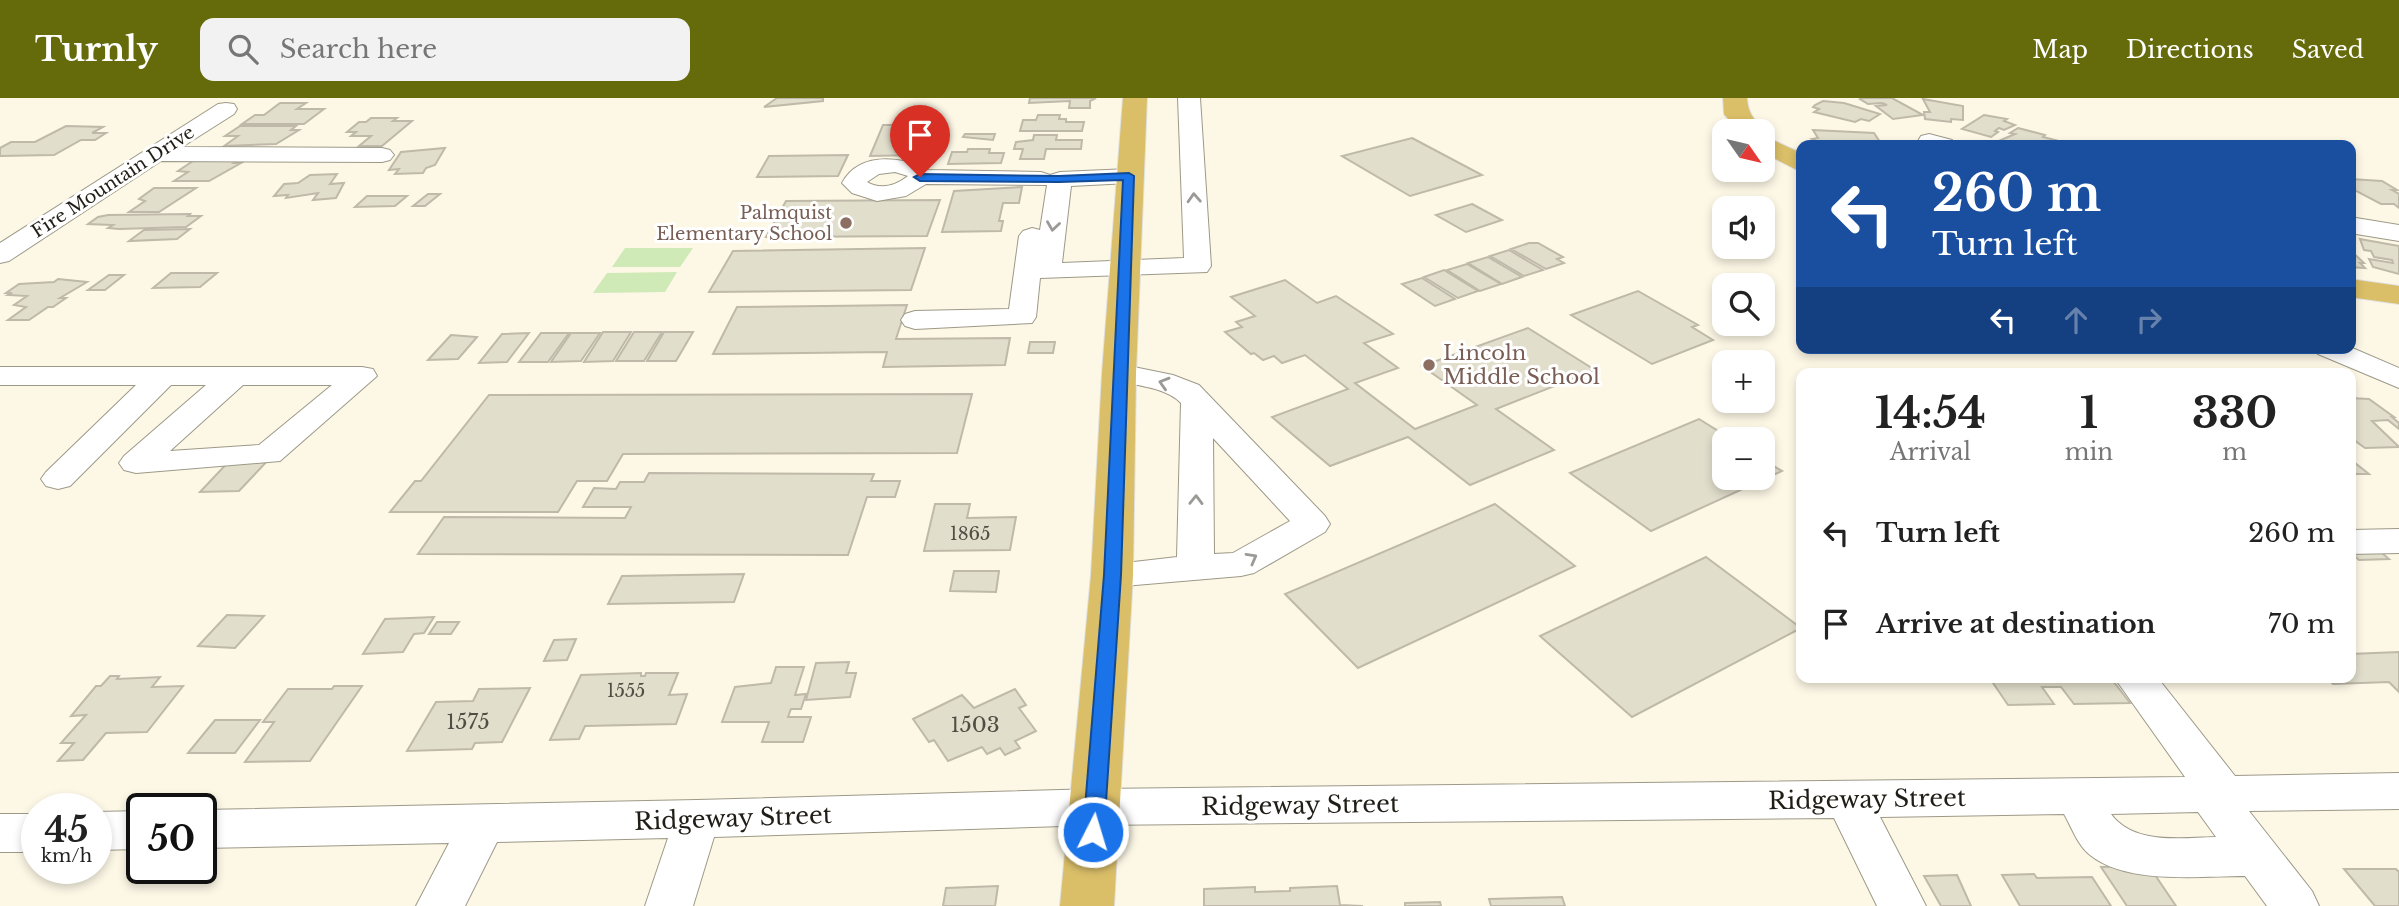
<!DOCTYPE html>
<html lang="en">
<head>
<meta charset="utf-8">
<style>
  :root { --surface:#fff; --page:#f2f2f2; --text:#222; --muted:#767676; --accent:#656a0a }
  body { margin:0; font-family:"Libre Baskerville",serif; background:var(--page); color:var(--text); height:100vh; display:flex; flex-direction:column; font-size:26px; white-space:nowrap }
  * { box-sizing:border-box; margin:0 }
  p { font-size:23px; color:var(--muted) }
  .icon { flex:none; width:38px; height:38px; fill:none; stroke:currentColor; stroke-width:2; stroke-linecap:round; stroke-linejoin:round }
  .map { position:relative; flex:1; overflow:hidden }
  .drawer { position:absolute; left:1796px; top:270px; width:560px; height:315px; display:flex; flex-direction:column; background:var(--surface); border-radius:14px; box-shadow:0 4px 10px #0003 }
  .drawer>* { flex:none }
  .top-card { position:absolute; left:1796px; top:42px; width:560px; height:214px; border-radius:14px; box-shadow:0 4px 10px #0003; background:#1a4fa0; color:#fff; overflow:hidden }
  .needle { width:46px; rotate:124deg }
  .controls { position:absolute; left:1712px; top:21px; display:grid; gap:14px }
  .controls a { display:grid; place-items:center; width:63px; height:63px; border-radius:14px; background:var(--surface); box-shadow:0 4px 10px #0003; font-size:35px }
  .speed { position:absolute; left:21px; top:695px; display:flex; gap:14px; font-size:35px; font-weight:700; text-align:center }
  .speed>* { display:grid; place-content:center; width:91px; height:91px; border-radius:50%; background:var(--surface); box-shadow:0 4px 10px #0003; line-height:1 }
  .speed small { font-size:18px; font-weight:400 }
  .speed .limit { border:4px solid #111; border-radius:10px; background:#fff; color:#111 }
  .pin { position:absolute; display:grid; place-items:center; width:60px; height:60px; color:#fff; margin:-72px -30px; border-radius:50% 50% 50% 0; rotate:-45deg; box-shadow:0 0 7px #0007 }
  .pin .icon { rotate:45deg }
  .me { position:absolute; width:77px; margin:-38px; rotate:5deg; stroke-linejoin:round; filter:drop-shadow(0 0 5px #0008) }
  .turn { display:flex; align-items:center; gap:24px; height:147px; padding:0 21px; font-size:32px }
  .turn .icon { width:91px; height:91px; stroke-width:2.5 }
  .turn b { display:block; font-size:49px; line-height:60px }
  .lanes { display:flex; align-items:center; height:66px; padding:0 21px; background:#0003; justify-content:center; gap:35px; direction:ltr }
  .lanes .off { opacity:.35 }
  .eta { display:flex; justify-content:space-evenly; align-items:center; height:119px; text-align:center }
  .eta b { font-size:42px; font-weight:700; line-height:49px }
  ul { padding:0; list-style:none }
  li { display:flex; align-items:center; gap:21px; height:91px; padding:0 21px }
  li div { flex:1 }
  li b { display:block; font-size:26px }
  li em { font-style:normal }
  header { display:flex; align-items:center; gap:42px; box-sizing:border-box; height:98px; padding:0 35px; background:var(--accent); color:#fff }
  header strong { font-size:33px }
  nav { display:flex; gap:38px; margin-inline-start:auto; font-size:24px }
  .search { width:490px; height:63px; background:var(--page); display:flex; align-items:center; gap:18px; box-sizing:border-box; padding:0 24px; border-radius:14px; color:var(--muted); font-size:26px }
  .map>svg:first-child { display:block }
  .green { fill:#cfe9b7 }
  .building { fill:#e2decc; stroke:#beb9a8; stroke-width:2 }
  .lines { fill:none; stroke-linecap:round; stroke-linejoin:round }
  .minor-casing { stroke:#9d9988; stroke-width:2 }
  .major-casing { stroke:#e0e0df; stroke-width:2 }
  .minor { fill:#fff; fill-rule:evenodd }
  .major { fill:#dabe68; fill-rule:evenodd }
  .oneway { stroke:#9b9a97 }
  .route { fill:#1a73e8; stroke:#114b97; stroke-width:2 }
  .education-dot { fill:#8d6e63; stroke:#fff; stroke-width:2.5 }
  .labels { text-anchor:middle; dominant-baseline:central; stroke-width:6; stroke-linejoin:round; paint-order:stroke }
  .far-street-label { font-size:18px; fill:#201e17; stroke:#fff }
  .far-education-label { font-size:18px; fill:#785e54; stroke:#fff; text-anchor:end }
  .number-label { font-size:18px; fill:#504e44 }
  .education-label { font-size:21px; fill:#785e54; stroke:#fff; text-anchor:start }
  .near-number-label { font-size:21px; fill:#504e44 }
  .near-street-label { font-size:24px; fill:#201e17; stroke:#fff }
</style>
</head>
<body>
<header>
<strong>Turnly</strong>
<div class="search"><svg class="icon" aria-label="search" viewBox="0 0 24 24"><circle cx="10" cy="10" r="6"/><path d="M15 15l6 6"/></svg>Search here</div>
<nav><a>Map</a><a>Directions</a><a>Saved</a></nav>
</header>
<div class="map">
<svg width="2399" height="808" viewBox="0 0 2399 808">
  <rect width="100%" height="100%" fill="#fdf8e6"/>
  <g class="green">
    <path d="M625,150H693L680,169H612Z"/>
    <path d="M677,174L665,194L593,195L607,175Z"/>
  </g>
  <g class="building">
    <path d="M777,0H823V3L764,9Z"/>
    <path d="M1030,0H1096L1090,3V10H1069L1070,3L1029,5Z"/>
    <path d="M1862,0H1892L1923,17L1893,21L1876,8L1887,7L1882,5L1868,6L1860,1Z"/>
    <path d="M1923,1L1963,8V22L1951,21V24L1925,21L1924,14H1930Z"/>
    <path d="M1823,3L1844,5L1880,16L1869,23L1861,21L1855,24L1814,14L1819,11L1813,9L1815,7Z"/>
    <path d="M280,5H306L297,11H324L304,26H242L255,17H264Z"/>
    <path d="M1038,17H1060L1059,21H1066V24H1084L1082,33H1020L1023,22H1036Z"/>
    <path d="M1984,17L2007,21L2004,23L2015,27L2004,32L1999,30L1995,33L1998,34L1991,39L1962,31Z"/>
    <path d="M371,20H397L393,23H412L382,48H359L371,38H351L356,34H347L359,24H366Z"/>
    <path d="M883,27H931L920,57L870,58Z"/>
    <path d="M66,28L103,29L92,35H106L95,42H81L54,57L0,58V50L11,44H35Z"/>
    <path d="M240,28H296L291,32H299L276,46L224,48L238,38H225Z"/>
    <path d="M2018,30L2045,37L2043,39L2055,42L2043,47L1994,45L2015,36L2010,35Z"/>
    <path d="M1813,32L1874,35L1880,44H1870L1873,47H1824L1812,41L1818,40Z"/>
    <path d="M965,36H995L993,42L963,39Z"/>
    <path d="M1034,37H1057L1056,42H1082L1081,51H1046L1044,61H1020L1023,51H1014L1016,44L1033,42Z"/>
    <path d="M1412,40L1482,77L1410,98L1342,58Z"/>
    <path d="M445,50L435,67L426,70L423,75L395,76L399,71L389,72L401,54Z"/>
    <path d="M968,51H990L989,55H1004L1001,65L948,66L952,54H967Z"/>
    <path d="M848,57L838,78L757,79L769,58Z"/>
    <path d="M193,63H237L234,65H241L209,83H174L188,74L178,73Z"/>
    <path d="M337,76L330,86L344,85L336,100L313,102L318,95L286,100L288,97L274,98L284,86L298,85L310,77Z"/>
    <path d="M2350,81L2382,83L2397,92H2392L2399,96V110L2394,106H2381L2358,94L2350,89Z"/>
    <path d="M1022,89L1019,105H1003L999,123H1003L1001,133L942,134L954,93Z"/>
    <path d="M154,90H196L159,114H129L145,103L139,101Z"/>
    <path d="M428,96H440L425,108H413Z"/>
    <path d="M367,98H407L395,108L355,109Z"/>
    <path d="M940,102L927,138L766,139L786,103Z"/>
    <path d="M1472,106L1502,122L1466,134L1436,117Z"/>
    <path d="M190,116L188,118H201L186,129L119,131L108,130L113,127L88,126L98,119L108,117Z"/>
    <path d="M190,131L177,141L129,143L144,132Z"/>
    <path d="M2360,141L2399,148V176L2373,169L2369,161L2393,165L2392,162L2374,159L2371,153L2364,152Z"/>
    <path d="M1529,145H1538L1563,159L1557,161L1564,165L1546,171L1511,151Z"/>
    <path d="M925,150L911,192L709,194L733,153Z"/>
    <path d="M1509,152L1543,172L1524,178L1490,158Z"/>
    <path d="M2350,152L2364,165H2360L2365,170L2350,169Z"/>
    <path d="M1488,159L1522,179L1502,186L1468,165Z"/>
    <path d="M1467,166L1501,186L1480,193L1447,172Z"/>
    <path d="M1444,172L1478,193L1458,200L1424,179Z"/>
    <path d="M171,175H217L200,189L153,190Z"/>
    <path d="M109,177H124L105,192H88Z"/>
    <path d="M1422,180L1455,201L1435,208L1402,186Z"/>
    <path d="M58,181L87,184L60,200H66L53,209H48L29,222H8L26,209L14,207L27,198L8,197L12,195H6L19,186L54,184Z"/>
    <path d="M1285,182L1317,205L1336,198L1393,236L1364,245L1398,270L1355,285L1415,331L1477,307L1422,268L1528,230L1595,272L1496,311L1554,352L1470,387L1408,339L1330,368L1272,319L1348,291L1305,257L1282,265L1274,258L1263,262L1254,255L1251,256L1225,234L1242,229L1236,224L1255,218L1231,199Z"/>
    <path d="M1638,193L1698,227L1692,229L1713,242L1652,266L1571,217Z"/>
    <path d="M907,207L896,241L1010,240L1005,267L883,269L887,254L713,256L737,209Z"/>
    <path d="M603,234H631L613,263L584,264Z"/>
    <path d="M634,234H662L644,263H616Z"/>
    <path d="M664,234H693L676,263H647Z"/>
    <path d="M529,235L507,264L479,265L502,236Z"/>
    <path d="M541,235H569L548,264H519Z"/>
    <path d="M571,235H600L581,263L551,264Z"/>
    <path d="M451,237L477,239L458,261L428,262Z"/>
    <path d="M1030,244H1055L1053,255H1028Z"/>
    <path d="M972,296L957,355L623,356L607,383H577L558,414H390L415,383H421L489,297Z"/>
    <path d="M2350,300L2369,301L2394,319H2392L2399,325V331L2388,322L2372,323L2399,349L2365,350L2350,339Z"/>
    <path d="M1699,321L1731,341H1724V380H1762V361L1782,373L1651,433L1570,375Z"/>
    <path d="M233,359H271L239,393L200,394Z"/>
    <path d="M2350,361L2369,376H2350Z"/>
    <path d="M649,375L874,376L871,383H900L895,399H867L848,457L418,456L444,419L625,420L631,409H583L594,390L616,391L620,384H644Z"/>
    <path d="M935,406H970L967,420L1016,419L1010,452L924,453Z"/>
    <path d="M1495,406L1575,468L1358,570L1285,496Z"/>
    <path d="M2375,449L2389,461L2359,462L2350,454Z"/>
    <path d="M1706,459L1801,530L1632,619L1540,538Z"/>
    <path d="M954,473H999L996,494L950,493Z"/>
    <path d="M744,476L734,504L608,506L622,478Z"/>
    <path d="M227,517L264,518L235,550L198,548Z"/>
    <path d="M434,519L424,535L414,536L403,554L363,556L385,521Z"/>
    <path d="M437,524H459L451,536H429Z"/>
    <path d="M576,541L567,562L544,563L554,542Z"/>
    <path d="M2399,554V594L2389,584L2333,586L2326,579H2350V556Z"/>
    <path d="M849,564L846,575H856L850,599L806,602L816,565Z"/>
    <path d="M776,569H804L795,597L806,596L801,611H791L788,619H811L803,644H762L769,624H722L735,589L771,585Z"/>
    <path d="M641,575V578H645L646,575H678L669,597L687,596L676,626L585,628L579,641L550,642L581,577Z"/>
    <path d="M110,578H119L117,581L160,579L152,589L183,588L147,634L106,635L83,662L58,663L74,645H61L86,617L71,618L96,588H101Z"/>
    <path d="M1989,579H2110L2130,605L2074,606L2061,589H2042L2054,606L2008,607Z"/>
    <path d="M334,588H362L310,663L245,664L274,624H263L288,591H332Z"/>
    <path d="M530,590L502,644L475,645L472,651L407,653L436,604L473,603L479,591Z"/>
    <path d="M1015,591L1026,607L1019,610L1036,633L1015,643L1020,650L1005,657L1000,650L987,656L982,649L948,663L934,642L929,644L913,621L962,597L974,610Z"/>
    <path d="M215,622H260L235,655H188Z"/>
    <path d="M2149,768L2176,808H2127L2101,769Z"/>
    <path d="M2344,771H2396L2399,774V808H2375Z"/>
    <path d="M2034,776L2037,780L2092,779L2111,808H2020L2002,777Z"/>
    <path d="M1957,777L1971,808H1941L1924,778Z"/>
    <path d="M998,788L995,808H943L946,790Z"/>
    <path d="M1337,788L1340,807L1363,808H1204V791L1255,789V794L1290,793V790Z"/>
    <path d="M1562,799L1565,808H1491L1489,801Z"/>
    <path d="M1440,804L1441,808H1405V805Z"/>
  </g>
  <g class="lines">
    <g class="minor-casing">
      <g id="minor">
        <path d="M1178,0H1200L1211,168L1207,174L1040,180L1036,219L1032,225L915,231L905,228L901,222L905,216L915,213L1009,211L1019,138L1023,133L1032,130L1040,132L1047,87L926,86L906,98L877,103L852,95L842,85C859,54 895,59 924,68L927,72L1041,74L1050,77L1060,74L1129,71L1137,73L1141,78L1137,83L1129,85L1071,88L1062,165L1184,160ZM895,74L908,78C895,88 881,92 867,84L879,76Z"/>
        <path d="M226,5L234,6L237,11L234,16L182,49L382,50L390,52L394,57L390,62L382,64L161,63L9,163L0,165V145L218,6Z"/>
        <path d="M1929,36L1952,42L1955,47H1921L1918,43L1921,38Z"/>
        <path d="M2350,119L2399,127V143L2350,135Z"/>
        <path d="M2350,249L2399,270V290L2318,256L2313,250Z"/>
        <path d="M1119,266L1173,277L1199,287L1325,418L1330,426L1325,434L1254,475L1241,478L1112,489L1099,486L1093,477L1099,468L1177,459L1181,305C1165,288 1130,287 1108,281L1104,275L1108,269ZM1213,340L1290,423L1233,455L1214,456Z"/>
        <path d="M0,269H362L373,271L377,278L280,363L136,375L124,372L119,365L124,358L206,287H171L70,388L58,391L46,388L41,381L46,374L136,287H0ZM243,287H332L259,347L170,353Z"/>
        <path d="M2399,431V455L2350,456V432Z"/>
        <path d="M2114,579H2157L2235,678L2399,675V711L2249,713L2312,793L2319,808H2267L2245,778C2201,778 2127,787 2090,757C2078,748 2072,730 2064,716L1880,719L1926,808H1877L1834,720L1096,727L714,739L693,808H645L668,740L497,744L465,808H416L449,745L201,750V712L697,702L1096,691L2185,679ZM2198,714L2216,739C2181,740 2134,747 2111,716Z"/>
        <path d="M142,713V751L96,752V714Z"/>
        <rect x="0" y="716" width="37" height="38"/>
      </g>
    </g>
    <g class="major-casing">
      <g id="major">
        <path d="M1123,0H1147L1136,275L1133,477L1114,808H1060L1091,477L1102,275Z"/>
        <path d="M1723,0H1747C1748,16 1754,20 1763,33L1762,34L1738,33L1724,16Z"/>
        <path d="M1762,37L1801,55V74L1762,54Z"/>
        <path d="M2350,181L2399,188V206L2350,199Z"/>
      </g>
    </g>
    <use href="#minor" class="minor"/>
    <use href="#major" class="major"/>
  </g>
  <defs><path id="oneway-chevron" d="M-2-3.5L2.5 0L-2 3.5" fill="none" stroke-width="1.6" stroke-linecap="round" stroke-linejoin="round" transform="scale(1.75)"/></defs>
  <g class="oneway">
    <use href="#oneway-chevron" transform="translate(1194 100) rotate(-93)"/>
    <use href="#oneway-chevron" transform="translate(1053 128) rotate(98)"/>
    <use href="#oneway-chevron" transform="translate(1164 285) rotate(-163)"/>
    <use href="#oneway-chevron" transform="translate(1196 402) rotate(-89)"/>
    <use href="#oneway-chevron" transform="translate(1252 460) rotate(-29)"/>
  </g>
  <path class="route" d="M1129,75L1134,78L1121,477L1104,734L1101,740L1093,742L1086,740L1083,734L1104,477L1123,82L1059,84L920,83L914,79L920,76L1059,78Z"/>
  <g class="education-dot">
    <circle cx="846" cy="125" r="7"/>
    <circle cx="1429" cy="267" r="7"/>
  </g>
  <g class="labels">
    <g class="far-street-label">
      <text transform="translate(113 84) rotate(-33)">Fire Mountain Drive</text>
    </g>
    <g class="far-education-label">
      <text x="832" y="115">Palmquist<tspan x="832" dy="21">Elementary School</tspan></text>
    </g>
    <g class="number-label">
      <text x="970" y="436">1865</text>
      <text x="626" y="593">1555</text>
    </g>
    <g class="education-label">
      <text x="1443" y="255">Lincoln<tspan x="1443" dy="24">Middle School</tspan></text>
    </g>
    <g class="near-number-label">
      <text x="468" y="624">1575</text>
      <text x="975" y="627">1503</text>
    </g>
    <g class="near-street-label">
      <text transform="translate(1867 701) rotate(-1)">Ridgeway Street</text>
      <text transform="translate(1300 707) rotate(-1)">Ridgeway Street</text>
      <text transform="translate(733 720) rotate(-2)">Ridgeway Street</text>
    </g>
  </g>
</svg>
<div class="controls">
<a><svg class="needle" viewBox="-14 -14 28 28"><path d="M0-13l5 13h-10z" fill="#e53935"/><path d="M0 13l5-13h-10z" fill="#767676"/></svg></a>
<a><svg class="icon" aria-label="sound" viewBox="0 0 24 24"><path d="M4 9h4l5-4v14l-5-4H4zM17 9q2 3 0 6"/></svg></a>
<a><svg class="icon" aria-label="search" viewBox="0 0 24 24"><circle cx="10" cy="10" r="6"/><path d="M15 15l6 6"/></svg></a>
<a>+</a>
<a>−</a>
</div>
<div class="speed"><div>45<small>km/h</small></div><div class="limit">50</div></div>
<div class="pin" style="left:920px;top:79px;background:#d93025"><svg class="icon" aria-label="arrive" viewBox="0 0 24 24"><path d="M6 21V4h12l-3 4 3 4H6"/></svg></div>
<svg class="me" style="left:1093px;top:734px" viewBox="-20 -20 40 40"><circle r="17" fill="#1a73e8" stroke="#fff" stroke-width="3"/><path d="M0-11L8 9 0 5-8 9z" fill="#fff"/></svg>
<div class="top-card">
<div class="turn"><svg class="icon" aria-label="left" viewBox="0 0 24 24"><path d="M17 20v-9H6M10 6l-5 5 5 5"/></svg><div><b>260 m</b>Turn left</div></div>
<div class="lanes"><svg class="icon" aria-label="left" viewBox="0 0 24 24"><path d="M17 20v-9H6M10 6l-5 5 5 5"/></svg><svg class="icon off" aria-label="ahead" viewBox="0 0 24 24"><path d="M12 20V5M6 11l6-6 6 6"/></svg><svg class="icon off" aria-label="right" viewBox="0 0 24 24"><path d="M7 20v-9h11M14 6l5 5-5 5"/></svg></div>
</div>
<section class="drawer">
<div class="eta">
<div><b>14:54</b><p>Arrival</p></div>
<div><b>1</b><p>min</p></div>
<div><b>330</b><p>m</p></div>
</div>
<ul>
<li><svg class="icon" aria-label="left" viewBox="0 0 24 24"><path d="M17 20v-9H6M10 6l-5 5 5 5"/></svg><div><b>Turn left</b></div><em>260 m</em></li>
<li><svg class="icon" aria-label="arrive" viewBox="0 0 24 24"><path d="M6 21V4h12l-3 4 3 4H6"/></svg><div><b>Arrive at destination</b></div><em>70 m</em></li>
</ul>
</section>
</div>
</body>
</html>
